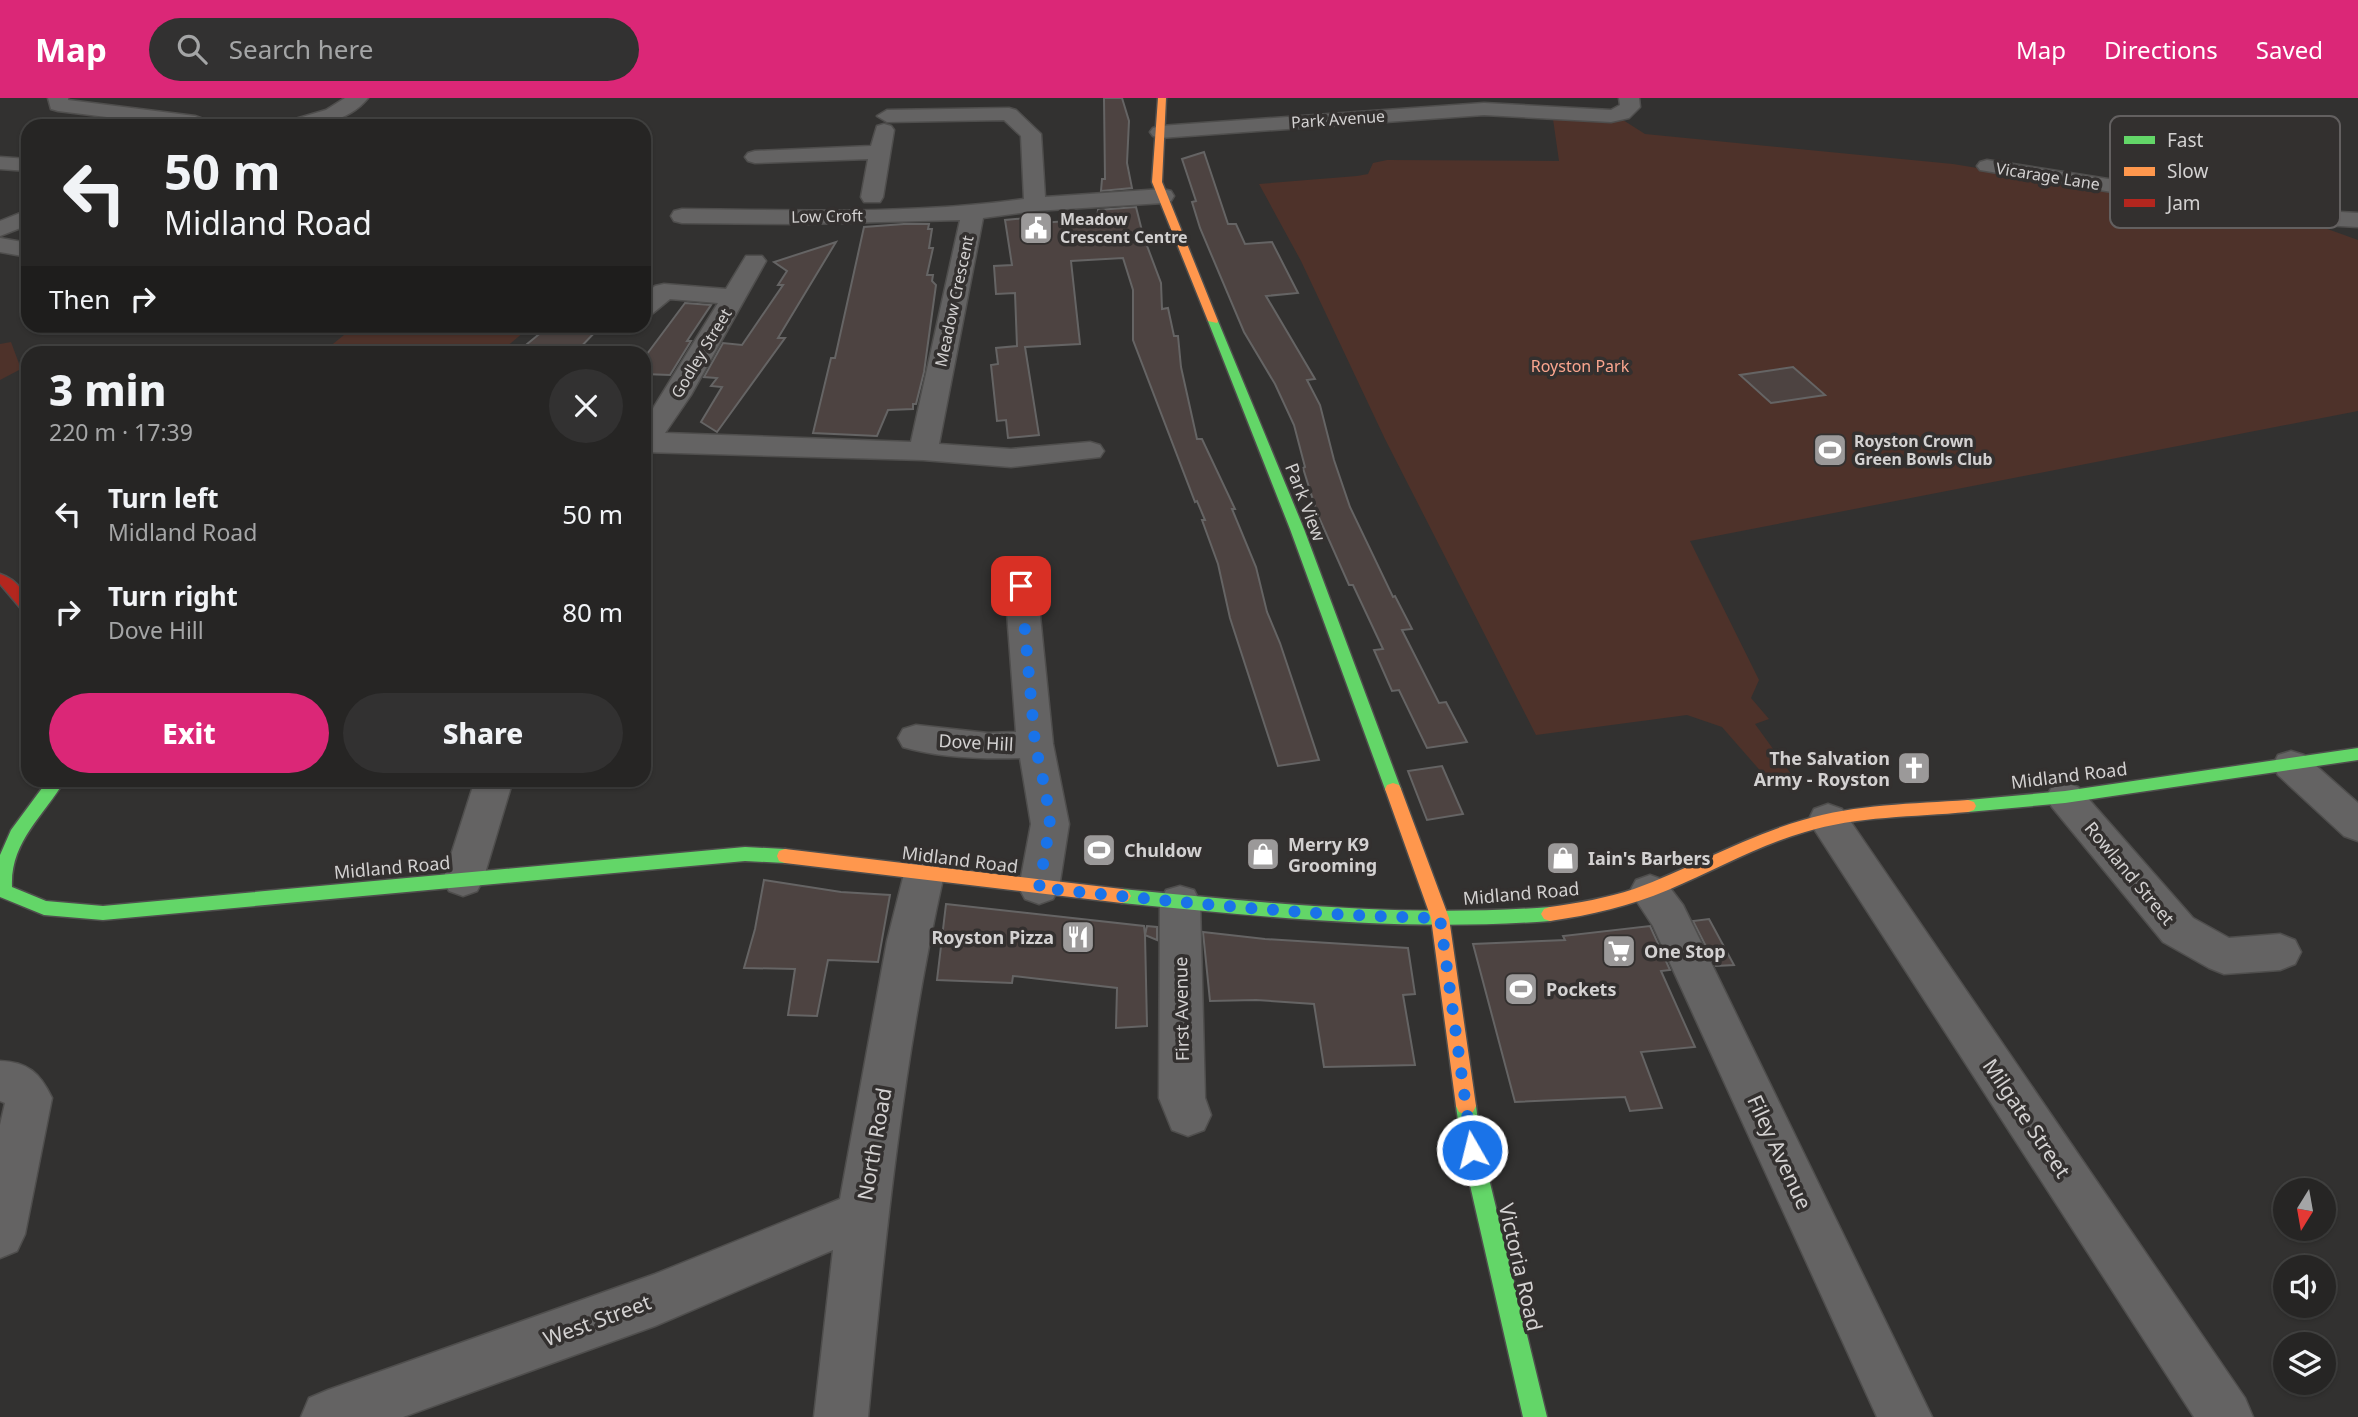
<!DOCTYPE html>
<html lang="en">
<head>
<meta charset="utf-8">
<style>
  :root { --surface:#262524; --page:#323131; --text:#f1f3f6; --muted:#a4a5a6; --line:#424241; --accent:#db2777 }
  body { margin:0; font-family:"Noto Sans",sans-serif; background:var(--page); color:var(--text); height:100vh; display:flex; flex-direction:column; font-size:26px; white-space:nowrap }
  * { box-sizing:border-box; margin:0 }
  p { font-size:23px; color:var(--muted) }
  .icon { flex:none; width:38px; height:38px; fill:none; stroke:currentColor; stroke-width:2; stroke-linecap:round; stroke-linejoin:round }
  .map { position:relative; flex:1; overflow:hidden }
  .drawer { position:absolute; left:21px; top:248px; width:630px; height:441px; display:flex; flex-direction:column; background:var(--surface); border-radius:21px; box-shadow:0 2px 5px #0004,0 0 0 2px var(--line) }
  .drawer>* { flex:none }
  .guide { position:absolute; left:21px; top:21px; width:630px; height:214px; border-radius:21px; box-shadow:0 2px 5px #0004,0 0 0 2px var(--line); background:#262524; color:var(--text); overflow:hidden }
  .needle { width:46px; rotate:191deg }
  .fabs { position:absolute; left:2273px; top:1080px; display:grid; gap:14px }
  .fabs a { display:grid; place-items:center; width:63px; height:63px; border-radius:50%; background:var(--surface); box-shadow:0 2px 5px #0004,0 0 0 2px var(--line); font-size:35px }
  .pin { position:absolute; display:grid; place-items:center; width:60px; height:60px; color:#fff; margin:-30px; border-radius:14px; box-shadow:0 4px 10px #0006 }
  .me { position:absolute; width:77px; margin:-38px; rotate:352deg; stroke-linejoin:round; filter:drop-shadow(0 0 5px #0008) }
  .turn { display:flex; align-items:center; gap:24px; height:147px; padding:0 28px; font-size:32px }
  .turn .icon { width:91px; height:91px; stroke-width:2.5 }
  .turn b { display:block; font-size:49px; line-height:60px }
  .then { display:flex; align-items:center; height:66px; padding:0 28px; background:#0003; gap:14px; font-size:26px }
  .round { display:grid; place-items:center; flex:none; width:74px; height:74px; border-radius:37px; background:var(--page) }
  .headline { display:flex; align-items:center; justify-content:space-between; height:119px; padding:0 28px }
  h1 { font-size:42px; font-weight:800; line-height:52px }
  .button { display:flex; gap:14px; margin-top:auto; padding:14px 28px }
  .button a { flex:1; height:80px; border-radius:42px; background:var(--accent); color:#fff; font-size:28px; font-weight:800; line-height:80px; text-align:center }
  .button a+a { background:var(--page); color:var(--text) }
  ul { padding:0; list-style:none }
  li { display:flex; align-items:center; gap:21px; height:98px; padding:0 28px }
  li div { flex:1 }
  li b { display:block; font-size:26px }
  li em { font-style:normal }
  header { display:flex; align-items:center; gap:42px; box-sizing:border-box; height:98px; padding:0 35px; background:var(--accent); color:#fff }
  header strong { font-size:33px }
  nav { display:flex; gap:38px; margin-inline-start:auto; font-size:24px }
  .search { width:490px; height:63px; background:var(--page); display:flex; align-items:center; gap:18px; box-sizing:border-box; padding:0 24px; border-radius:38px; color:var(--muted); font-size:26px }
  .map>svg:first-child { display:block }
  .green { fill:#4e322a }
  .building { fill:#4d4341; stroke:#656464; stroke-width:2 }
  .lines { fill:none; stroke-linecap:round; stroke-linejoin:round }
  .street-casing { stroke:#4f4e4d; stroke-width:3 }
  .fast-casing { stroke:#4f4e4d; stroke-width:3 }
  .slow-casing { stroke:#4f4e4d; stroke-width:3 }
  .jam-casing { stroke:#4f4e4d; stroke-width:3 }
  .street { fill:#646363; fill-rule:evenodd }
  .fast { fill:#63d668; fill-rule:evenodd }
  .slow { fill:#ff974d; fill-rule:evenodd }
  .jam { fill:#b3261e; fill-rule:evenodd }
  .route { stroke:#1a73e8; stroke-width:12; stroke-dasharray:0 21.6 }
  .labels { text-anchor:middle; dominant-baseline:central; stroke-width:7; stroke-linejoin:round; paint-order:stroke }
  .far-street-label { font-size:16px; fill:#d3d1d1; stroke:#33302f }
  .far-poi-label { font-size:16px; font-weight:bold; fill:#d3d1d1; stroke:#33302f; text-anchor:start }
  .far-park-label { font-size:16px; fill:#fba68f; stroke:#33302f }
  .street-label { font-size:18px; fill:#d3d1d1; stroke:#33302f }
  .poi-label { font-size:18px; font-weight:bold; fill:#d3d1d1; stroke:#33302f; text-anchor:start }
  .near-street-label { font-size:21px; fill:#d3d1d1; stroke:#33302f }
  .key { fill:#33302f; stroke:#636060; stroke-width:2 }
  .key-label { font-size:19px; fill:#d3d1d1 }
</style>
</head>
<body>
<header>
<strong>Map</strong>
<div class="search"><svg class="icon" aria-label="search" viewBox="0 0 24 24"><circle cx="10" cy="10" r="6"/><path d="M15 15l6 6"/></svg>Search here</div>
<nav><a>Map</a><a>Directions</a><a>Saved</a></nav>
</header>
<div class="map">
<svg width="2358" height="1319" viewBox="0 0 2358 1319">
  <rect width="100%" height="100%" fill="#323130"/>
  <g class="green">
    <path d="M1553,21L1623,22L1645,36L1953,66L2308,124L2358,142V313L1690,443L1759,582L1751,600L1769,621L1755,626L1794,680L1771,685L1722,629L1687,617L1536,637L1385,341L1301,163L1259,86L1357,78L1368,76L1373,65L1387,62L1559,63Z"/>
    <path d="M355,228H531L499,255L382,256L328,250Z"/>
    <path d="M11,244L21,271L0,282V246Z"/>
  </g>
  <g class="building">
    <path d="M1104,0H1122L1129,23L1127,65L1132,90L1101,93L1102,81H1105Z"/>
    <path d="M1204,54L1228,126H1236L1245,146L1272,144L1298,195L1266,198L1315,281L1307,282L1320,307L1334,362L1350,409L1393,499L1395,498L1412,531L1402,532L1439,605L1446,604L1467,644L1427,650L1399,592L1392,593L1374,552L1383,551L1353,487H1349L1317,415L1303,370L1305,369L1294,327L1275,286L1244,234L1200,130L1192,104L1196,103L1182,61Z"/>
    <path d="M1136,109L1143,137L1161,185L1162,211L1168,210L1174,238H1178L1181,269L1197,341H1202L1235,411H1232L1256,469L1267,514L1280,545L1319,662L1278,668L1230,520L1218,466L1202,422H1205L1197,403L1195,404L1133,242V192L1123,160L1071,163L1080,246L1025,249L1039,337L1008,340L1006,322L997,323L991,267L998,266L996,250L1017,248L1015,195L996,196L994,168L1012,167L1005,122L1039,119L1040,125L1097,121L1098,112Z"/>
    <path d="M904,126H929L928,131H932L929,150H933L927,177H933L932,183L936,187L924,274L916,306H913V311L888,312L877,338L813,335L831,260H835L864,129Z"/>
    <path d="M836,144L778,240H785L717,334L701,324L722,289L711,288L717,280L704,279L723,245L742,247L783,187H778L787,173L774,164Z"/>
    <path d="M685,205L711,207L687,243H691L670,277L644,276V260Z"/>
    <path d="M549,228H601L574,256H515Z"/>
    <path d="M1793,269L1825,297L1771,305L1740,277Z"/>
    <path d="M1442,668L1463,716L1427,722L1408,673Z"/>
    <path d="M764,782L841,794L890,797L878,864L828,862L817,918L788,917L795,871L744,870L755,831Z"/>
    <path d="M946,806L1144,828L1145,837L1147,828L1157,829V842L1145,837L1147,928L1116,930L1117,890L1013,878L1012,885L937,882Z"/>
    <path d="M1709,821L1734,867L1716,868L1693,823Z"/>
    <path d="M1650,828L1670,872L1661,873L1695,949L1641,954L1662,1010L1630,1013L1625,999L1515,1004L1473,846L1565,842L1563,838Z"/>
    <path d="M1203,834L1265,841L1408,850L1415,896L1403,897L1415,967L1324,969L1314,906L1256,902L1210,903Z"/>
  </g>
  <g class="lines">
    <g class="street-casing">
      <g id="street">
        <path d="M48,0H68V2L195,18L211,24L214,28H180L58,13L51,11Z"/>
        <path d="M345,0H368C347,26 312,28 282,28L285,24L326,12Z"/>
        <path d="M1619,0H1639L1640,9L1629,20L1611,24L1484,17L1160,40L1153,38L1150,34L1153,30L1160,28L1484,5L1611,12L1620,7Z"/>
        <path d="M1009,10L1016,12L1041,36L1045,99L1163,91L1171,93L1174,98L1171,103L1163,105L1035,113L983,120L939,346L1011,351L1090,344L1100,347L1104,353L1100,359L1011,369L923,362L644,354V325L718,205L670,201L653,215L644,217V197L655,188L664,186L726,191L746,158H762L766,163L691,297L665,335L911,344L960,122L803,126L682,125L674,123L671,118L674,113L682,111C795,112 911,117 1024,101L1021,38L1004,22L887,24L877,18L887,12Z"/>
        <path d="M884,26L891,28L894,32L883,99L880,104H864L861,99L868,61L755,65L748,63L745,59L748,55L755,53L871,48L877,28Z"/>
        <path d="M0,59L28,61V73L0,71Z"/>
        <path d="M1987,62L2305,112L2358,115V129L2305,126L1980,72L1977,68L1980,64Z"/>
        <path d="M28,112V127L0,138V123Z"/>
        <path d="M0,140L28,145V159L0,154Z"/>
        <path d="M1021,478L1032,481L1037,488L1053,646L1069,726L1059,790L1053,801L1039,806L1025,801L1019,790L1031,726L1020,660C982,661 940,660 903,649L898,640L903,631L916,627L988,635L1016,634L1005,488L1010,481Z"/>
        <path d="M2291,653L2304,657L2358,705V743L2344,738L2278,677L2273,667L2278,657Z"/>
        <path d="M475,682H513L483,782L477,793L463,798L449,793L443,782Z"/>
        <path d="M2065,685L2078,689L2193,820L2229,840L2280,836L2295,842L2301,854L2295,866L2280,872L2224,876L2209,870L2163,844L2052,709L2046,699L2052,689Z"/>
        <path d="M1828,706L1842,711L2245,1300L2253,1319H2194L1814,731L1809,721L1814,711Z"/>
        <path d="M924,760L938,765L944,776C904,955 885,1137 868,1319H814L833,1152L655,1228L403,1319H301L309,1300L328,1292L655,1176L840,1101L887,843L904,776L910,765Z"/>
        <path d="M1650,777L1664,782L1683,807L1932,1319H1877L1653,828L1630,793L1636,782Z"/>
        <path d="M1180,788L1194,792L1200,804L1205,1000L1211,1017L1204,1032L1188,1038L1172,1032L1159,1000L1160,804L1166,792Z"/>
        <path d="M0,963C28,964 40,975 52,1000L25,1136L17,1153L0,1160V1027L5,1005L0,1003Z"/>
      </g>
    </g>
    <g class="fast-casing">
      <g id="fast">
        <path d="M1209,221L1218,223L1304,431L1401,691L1399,695H1387L1385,691L1290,431L1208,223Z"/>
        <path d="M2358,650V662L2065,705L1968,714L1962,712L1960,708L1962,704L1968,702L2065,693Z"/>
        <path d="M48,682H65C43,719 10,744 12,789L46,803L103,808L745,749L785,751L791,753L793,758L791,763L785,765L745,763L103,822L44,817L0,799V757L11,732Z"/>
        <path d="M1122,791C1265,805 1406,820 1550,809L1556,811L1559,816L1556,821L1550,823C1406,834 1265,819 1122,805L1116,803L1113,798L1116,793Z"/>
        <path d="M1466,999L1473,1002L1476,1008L1482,1052L1547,1319H1523L1462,1052L1456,1008L1459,1002Z"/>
      </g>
    </g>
    <g class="slow-casing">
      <g id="slow">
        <path d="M1158,0H1166L1162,84L1218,223L1217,225L1208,223L1152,84Z"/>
        <path d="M1393,685L1399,687L1401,691L1449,820L1476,1008L1473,1014L1466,1017L1459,1014L1456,1008L1431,820L1385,691L1387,687Z"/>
        <path d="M1968,702L1974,704L1976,708L1974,712L1968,714C1914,719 1857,718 1805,734C1757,748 1714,773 1668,792C1630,808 1591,817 1550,823L1544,821L1541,816L1544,811L1550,809C1578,805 1607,800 1634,791C1691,770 1744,739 1803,722C1856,706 1913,706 1968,702Z"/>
        <path d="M785,751L1122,791L1128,793L1131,798L1128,803L1122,805L785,765L779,763L777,758L779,753Z"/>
      </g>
    </g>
    <g class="jam-casing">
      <path id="jam" d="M0,476C18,482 28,497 28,515L23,513L0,486Z"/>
    </g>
    <use href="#street" class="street"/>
    <use href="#fast" class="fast"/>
    <use href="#slow" class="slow"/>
    <use href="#jam" class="jam"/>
  </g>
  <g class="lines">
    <path class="route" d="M1021,488L1035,646L1046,695L1050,726L1039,790C1172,803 1306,818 1440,820L1472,1052"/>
  </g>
  <defs>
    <g id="civic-square" transform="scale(1.75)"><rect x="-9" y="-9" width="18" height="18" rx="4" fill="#9b9999" stroke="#33302f"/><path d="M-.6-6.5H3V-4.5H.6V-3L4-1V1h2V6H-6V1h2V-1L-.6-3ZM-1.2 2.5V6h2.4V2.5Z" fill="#fff"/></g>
    <g id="stadium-square" transform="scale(1.75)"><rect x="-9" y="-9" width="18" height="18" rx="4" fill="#9b9999" stroke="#33302f"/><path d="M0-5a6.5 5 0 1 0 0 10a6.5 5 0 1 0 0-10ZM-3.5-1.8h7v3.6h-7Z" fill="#fff"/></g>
    <g id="church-square" transform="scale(1.75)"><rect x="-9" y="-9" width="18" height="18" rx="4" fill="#9b9999" stroke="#33302f"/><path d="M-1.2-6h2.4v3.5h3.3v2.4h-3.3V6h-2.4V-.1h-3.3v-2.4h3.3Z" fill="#fff"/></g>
    <g id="shop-square" transform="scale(1.75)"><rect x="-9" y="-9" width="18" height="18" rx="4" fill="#9b9999" stroke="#33302f"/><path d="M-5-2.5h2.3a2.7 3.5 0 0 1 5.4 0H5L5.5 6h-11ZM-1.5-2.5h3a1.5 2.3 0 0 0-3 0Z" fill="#fff"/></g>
    <g id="restaurant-square" transform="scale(1.75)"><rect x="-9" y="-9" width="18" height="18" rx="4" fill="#9b9999" stroke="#33302f"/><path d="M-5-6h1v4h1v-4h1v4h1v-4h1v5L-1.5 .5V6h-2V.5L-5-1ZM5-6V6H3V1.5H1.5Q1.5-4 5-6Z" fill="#fff"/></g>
    <g id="supermarket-square" transform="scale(1.75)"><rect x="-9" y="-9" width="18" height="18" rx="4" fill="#9b9999" stroke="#33302f"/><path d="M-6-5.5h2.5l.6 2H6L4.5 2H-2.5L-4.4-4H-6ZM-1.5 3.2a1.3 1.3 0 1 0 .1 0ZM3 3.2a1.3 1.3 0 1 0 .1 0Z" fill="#fff"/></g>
  </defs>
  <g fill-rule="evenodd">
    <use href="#civic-square" x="1036" y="130"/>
    <use href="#stadium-square" x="1830" y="352"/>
    <use href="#church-square" x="1914" y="670"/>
    <use href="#stadium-square" x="1099" y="752"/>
    <use href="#shop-square" x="1263" y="756"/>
    <use href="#shop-square" x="1563" y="760"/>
    <use href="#restaurant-square" x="1078" y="839"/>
    <use href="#supermarket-square" x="1619" y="853"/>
    <use href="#stadium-square" x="1521" y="891"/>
  </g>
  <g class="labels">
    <g class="far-street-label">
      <text transform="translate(1338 21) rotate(-4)">Park Avenue</text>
      <text transform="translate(2048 78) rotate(9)">Vicarage Lane</text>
      <text transform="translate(827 118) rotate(-1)">Low Croft</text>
      <text transform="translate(954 203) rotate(-78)">Meadow Crescent</text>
      <text transform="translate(701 255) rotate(-59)">Godley Street</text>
    </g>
    <g class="far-poi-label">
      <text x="1060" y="121">Meadow<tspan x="1060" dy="18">Crescent Centre</tspan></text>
      <text x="1854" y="343">Royston Crown<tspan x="1854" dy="18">Green Bowls Club</tspan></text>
    </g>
    <g class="far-park-label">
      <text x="1580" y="268">Royston Park</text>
    </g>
    <g class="street-label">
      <text transform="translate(1306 404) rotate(69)">Park View</text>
      <text transform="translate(976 644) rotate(3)">Dove Hill</text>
      <text transform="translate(2069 677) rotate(-7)">Midland Road</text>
      <text transform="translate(960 761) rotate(7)">Midland Road</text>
      <text transform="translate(392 769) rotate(-5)">Midland Road</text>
      <text transform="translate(2130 775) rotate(50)">Rowland Street</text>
      <text transform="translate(1521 795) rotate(-5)">Midland Road</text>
      <text transform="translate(1181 911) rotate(-91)">First Avenue</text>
    </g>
    <g class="poi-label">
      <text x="1890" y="660" text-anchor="end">The Salvation<tspan x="1890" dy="21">Army - Royston</tspan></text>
      <text x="1288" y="746">Merry K9<tspan x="1288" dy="21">Grooming</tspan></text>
      <text x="1124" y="752">Chuldow</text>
      <text x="1588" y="760">Iain's Barbers</text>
      <text x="1054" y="839" text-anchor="end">Royston Pizza</text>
      <text x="1644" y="853">One Stop</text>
      <text x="1546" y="891">Pockets</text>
    </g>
    <g class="near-street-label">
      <text transform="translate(2027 1020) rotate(56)">Milgate Street</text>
      <text transform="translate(874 1046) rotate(-80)">North Road</text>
      <text transform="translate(1780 1054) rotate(65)">Filey Avenue</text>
      <text transform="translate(1521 1169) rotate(77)">Victoria Road</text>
      <text transform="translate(597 1222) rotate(-20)">West Street</text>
    </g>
  </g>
  <rect x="2110" y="18" width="230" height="112" rx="10" class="key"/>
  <rect x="2124" y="38" width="31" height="8" fill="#63d668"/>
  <rect x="2124" y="69" width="31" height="9" fill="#ff974d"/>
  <rect x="2124" y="101" width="31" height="8" fill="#b3261e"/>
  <g class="key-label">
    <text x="2167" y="49">Fast</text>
    <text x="2167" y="80">Slow</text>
    <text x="2167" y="112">Jam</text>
  </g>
</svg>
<div class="fabs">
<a><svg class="needle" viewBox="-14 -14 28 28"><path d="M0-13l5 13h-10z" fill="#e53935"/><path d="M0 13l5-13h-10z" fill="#a4a5a6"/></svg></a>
<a><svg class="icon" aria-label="sound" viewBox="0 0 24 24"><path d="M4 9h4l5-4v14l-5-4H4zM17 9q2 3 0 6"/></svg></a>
<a><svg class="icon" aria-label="layers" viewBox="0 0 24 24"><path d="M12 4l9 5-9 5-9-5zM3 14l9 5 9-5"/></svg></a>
</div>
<div class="pin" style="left:1021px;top:488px;background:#d93025"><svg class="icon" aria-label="arrive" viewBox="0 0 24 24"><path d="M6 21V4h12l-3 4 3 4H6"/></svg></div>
<svg class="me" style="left:1472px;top:1052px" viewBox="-20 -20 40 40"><circle r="17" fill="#1a73e8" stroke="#fff" stroke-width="3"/><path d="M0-11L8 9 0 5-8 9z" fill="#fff"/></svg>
<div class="guide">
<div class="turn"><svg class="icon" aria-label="left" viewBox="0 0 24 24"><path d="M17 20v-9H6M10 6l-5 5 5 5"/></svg><div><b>50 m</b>Midland Road</div></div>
<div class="then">Then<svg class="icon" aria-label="right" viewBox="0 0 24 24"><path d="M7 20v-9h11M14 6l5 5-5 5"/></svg></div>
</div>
<section class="drawer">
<div class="headline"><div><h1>3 min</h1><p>220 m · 17:39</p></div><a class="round"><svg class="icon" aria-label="close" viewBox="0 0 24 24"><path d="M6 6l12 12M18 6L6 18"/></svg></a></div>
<ul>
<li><svg class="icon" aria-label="left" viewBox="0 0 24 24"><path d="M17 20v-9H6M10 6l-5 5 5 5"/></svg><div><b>Turn left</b><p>Midland Road</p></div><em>50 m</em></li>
<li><svg class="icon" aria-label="right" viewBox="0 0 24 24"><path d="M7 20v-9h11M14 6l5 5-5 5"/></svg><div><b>Turn right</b><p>Dove Hill</p></div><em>80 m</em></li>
</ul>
<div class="button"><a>Exit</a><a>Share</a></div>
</section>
</div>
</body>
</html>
